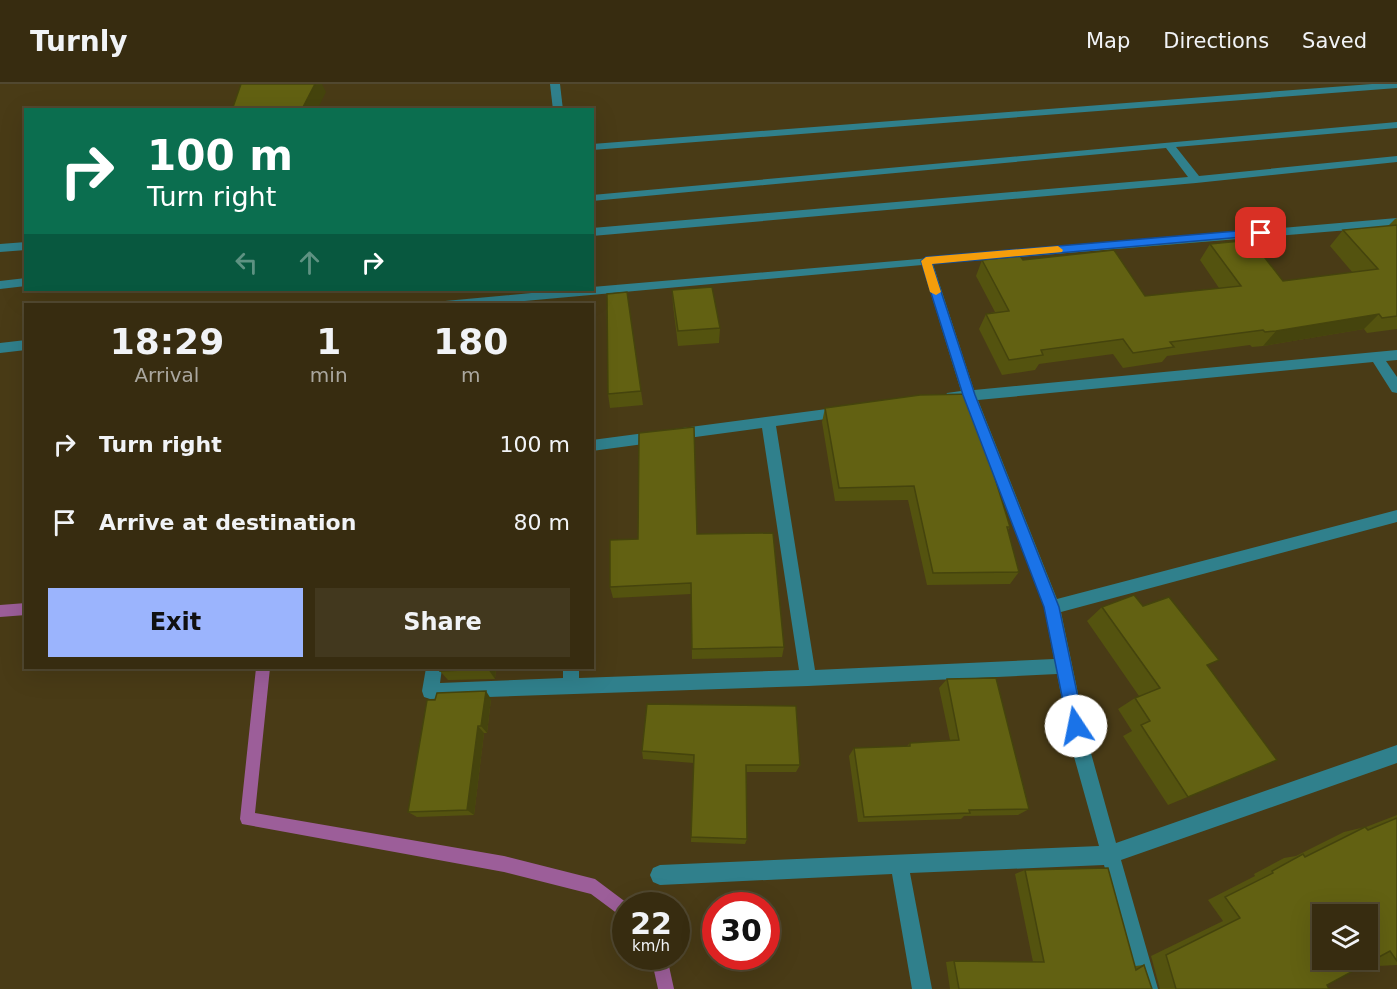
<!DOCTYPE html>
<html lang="en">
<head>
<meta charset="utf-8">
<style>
  :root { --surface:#372c10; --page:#42381e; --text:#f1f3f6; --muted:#aaa79f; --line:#514830; --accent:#9bb4fd }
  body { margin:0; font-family:"DejaVu Sans",sans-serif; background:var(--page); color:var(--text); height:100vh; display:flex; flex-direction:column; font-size:22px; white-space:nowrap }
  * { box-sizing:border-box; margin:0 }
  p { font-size:20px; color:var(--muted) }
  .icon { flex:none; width:33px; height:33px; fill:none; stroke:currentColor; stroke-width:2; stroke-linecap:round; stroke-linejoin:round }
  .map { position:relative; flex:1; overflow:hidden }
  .sheet { position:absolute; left:24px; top:219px; width:570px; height:366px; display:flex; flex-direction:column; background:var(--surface); border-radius:0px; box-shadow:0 6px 24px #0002,0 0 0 2px var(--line) }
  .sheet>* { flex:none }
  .hud { position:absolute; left:24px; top:24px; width:570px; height:183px; border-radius:0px; box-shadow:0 6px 24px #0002,0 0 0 2px var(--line); background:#0b6e4f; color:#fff; overflow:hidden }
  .fabs { position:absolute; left:1312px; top:820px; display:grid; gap:12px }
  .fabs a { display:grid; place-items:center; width:66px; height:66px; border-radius:0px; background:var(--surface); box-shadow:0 6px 24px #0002,0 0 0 2px var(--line); font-size:30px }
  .speed { position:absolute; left:612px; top:808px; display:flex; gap:12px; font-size:30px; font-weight:700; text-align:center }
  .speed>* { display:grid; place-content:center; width:78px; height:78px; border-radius:50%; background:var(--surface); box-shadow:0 6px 24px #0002,0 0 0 2px var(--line); line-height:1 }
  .speed small { font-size:15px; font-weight:400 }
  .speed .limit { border:9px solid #d22; background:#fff; color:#111 }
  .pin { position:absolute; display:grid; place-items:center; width:51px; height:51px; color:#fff; margin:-26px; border-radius:12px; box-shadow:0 3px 9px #0006 }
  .me { position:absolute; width:66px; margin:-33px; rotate:349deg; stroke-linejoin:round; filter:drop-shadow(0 0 4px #0008) }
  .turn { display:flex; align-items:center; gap:21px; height:126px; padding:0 24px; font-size:27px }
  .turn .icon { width:78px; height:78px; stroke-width:2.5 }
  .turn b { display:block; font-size:42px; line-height:51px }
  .lanes { display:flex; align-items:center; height:57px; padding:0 24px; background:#0003; justify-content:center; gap:30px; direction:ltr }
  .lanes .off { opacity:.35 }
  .eta { display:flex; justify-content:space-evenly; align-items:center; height:102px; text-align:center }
  .eta b { font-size:36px; font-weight:700; line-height:42px }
  .primary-button { display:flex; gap:12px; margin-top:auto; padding:12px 24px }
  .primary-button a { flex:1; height:69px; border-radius:0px; background:var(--accent); color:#111; font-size:24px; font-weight:700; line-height:69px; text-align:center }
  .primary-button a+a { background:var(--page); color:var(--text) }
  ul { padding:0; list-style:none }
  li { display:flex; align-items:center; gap:18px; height:78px; padding:0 24px }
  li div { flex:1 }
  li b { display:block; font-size:22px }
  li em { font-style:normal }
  header { display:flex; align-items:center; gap:36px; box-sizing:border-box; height:84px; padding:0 30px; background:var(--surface); border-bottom:2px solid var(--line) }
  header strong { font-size:28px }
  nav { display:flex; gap:33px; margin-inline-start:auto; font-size:21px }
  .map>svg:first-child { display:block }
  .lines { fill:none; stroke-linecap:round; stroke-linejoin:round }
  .stream { fill:#9c5e99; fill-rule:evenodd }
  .minor { fill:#30808c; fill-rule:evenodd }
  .wall { fill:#54530f }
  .shaded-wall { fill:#45440d }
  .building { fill:#626112; stroke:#45440d; stroke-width:1.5; fill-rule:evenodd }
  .route { fill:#1a73e8; stroke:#114b97; stroke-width:1.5 }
  .slow { fill:#f59e0b }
</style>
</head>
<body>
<header>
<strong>Turnly</strong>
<nav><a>Map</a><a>Directions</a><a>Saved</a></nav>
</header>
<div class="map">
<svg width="1397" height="905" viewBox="0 0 1397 905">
  <rect width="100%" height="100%" fill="#493b16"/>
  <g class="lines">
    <g class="stream">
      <path d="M26,519V531L0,533V521Z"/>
      <path d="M256,584H270L255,729L504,772L595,795L631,822H626V836L591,810L504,788L242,740L240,735Z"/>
      <path d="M651,873H667L674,905H658Z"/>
    </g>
    <g class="minor">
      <path d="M550,0H560L563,26H553Z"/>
      <path d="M1372,0H1397V4L592,66V60Z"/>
      <path d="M1397,38V44L1176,63L1199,92L1397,72V78L1196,99L592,152V144L1188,93L1166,64L592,117V111Z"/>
      <path d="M1397,134V142L933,180L974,306L1397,266V276L1386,277L1397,293V309L1392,308L1373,278L978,316L1057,515L1397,426V438L1061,528L1089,662L1116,759L1397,661V679L1121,776L1158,905H1138L1104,781L910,789L932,905H912L892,790L660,801L653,798L650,791L653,784L660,781L1099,762L1071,662L1057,590L808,602L430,615L424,613L422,607L426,584H442L440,599L563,594V584H579V594L799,586L762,344L592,367V356L842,323L849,328L847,332L776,342L815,586L1054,575L1044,523L965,317L952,318L945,313L947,309L961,307L922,181L491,220H443L445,217L563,206H592V203Z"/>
      <path d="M26,158V166L0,168V160Z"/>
      <path d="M26,194V202L0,205V197Z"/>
      <path d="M26,256V266L0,269V259Z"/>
    </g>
  </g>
  <g class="wall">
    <path d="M1397,134V245L1367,249L1364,245L1263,262L1252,263L1250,261L1167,272L1162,278L1123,284L1113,270L1039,280L1035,286L1002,291L979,245L986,230L995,228L976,192L982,176H1023L1145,212L1219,204L1200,176L1210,160L1283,197L1353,189L1330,162L1343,146L1388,142L1395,135Z"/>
    <path d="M672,206L720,244L719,259L678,262L673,221Z"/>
    <path d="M641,307L643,321L610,324L608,310Z"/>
    <path d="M825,324L983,345L981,349L1010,443L1008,446L1019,488L1010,500L927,501L908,416L835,417L822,338Z"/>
    <path d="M697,450L784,563L782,573L692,575L691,510L613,514L610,503Z"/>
    <path d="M1143,522L1208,583L1277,676L1168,721L1123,652L1132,647L1118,625L1135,614L1139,612L1087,537L1102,523Z"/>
    <path d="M441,584H496L495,595L448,596L440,587Z"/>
    <path d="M947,595L1029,725L1018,731L964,732L961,735L858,738L849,672L854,664L907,662L910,659L950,656L939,604Z"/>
    <path d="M491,615L487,649H484L474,731L417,733L408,728Z"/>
    <path d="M647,620L800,681L796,688H746L747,755L745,760L691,758L694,679L643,675L642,667Z"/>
    <path d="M1397,731V881L1377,882L1373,876L1327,901L1329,905H1160L1151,872L1223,837L1208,816L1255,792L1254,790L1284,774L1296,772L1344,748L1365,743H1366Z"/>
    <path d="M1025,786L1135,882L1144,881L1152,905H950L946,878L954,877L1033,878L1015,790Z"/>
  </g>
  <g class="shaded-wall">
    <path d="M315,0H322L326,8L317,26H302V25Z"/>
    <path d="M1379,230L1364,245L1263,262L1276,247Z"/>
    <path d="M488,584H496L495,595L488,585Z"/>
    <path d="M486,607L491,615L487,649L481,642Z"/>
    <path d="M478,642L484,649L474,731L467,726Z"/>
  </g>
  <g class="building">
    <path d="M241,0H315L302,25L293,26H232Z"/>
    <path d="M1397,141V232L1382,234L1379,230L1276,247L1265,248L1263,246L1170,258L1174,263L1133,269L1123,255L1041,266L1043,271L1009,276L986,230L1009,227L982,176L1020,172L1023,176L1114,166L1145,212L1241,202L1210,160L1251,156L1283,197L1378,185L1343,146Z"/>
    <path d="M712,203L720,244L678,247L672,206Z"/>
    <path d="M627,208L641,307L608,310L607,210Z"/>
    <path d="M972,310L983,345H980L1010,443H1007L1019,488L933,489L914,402L839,404L825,324L920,311Z"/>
    <path d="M694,343L697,450L773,449L784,563L692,565L691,499L610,503V456L638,455L639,349Z"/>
    <path d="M1134,511L1143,522L1169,513L1219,576L1207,581L1277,676L1188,713L1141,641L1150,637L1135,614L1160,604L1102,523Z"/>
    <path d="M441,584H488V585L440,587Z"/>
    <path d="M996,594L1029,725L969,726L970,729L864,733L854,664L910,662V659L959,656L947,595Z"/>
    <path d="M486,607L481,642H478L467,726L408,728L427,616H435L437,609Z"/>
    <path d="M647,620L796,622L800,681H746L747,755L691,753L694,671L642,667Z"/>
    <path d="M1397,734V877L1390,867L1327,901L1329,905H1176L1166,871L1240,834L1225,813L1273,789L1272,787L1303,770L1305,773L1365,743L1368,746ZM1323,831H1368V876H1323Z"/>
    <path d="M1108,784L1136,886L1144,881L1152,905H959L954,877L1044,878L1025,786Z"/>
  </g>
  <path class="route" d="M1261,145L1265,146V151L932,180L975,311L1059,523L1084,642L1081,647L1076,650L1070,647L1068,642L1044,523L963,311L921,177L926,173Z"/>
  <path class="slow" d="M1058,162L1063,166L1062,168L932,180L941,208L936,211L930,208L921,177L926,173Z"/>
</svg>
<div class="fabs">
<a><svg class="icon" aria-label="layers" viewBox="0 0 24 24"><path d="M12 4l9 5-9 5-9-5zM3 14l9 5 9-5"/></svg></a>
</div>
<div class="speed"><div>22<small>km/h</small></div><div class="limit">30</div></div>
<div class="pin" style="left:1261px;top:149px;background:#d93025"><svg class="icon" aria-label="arrive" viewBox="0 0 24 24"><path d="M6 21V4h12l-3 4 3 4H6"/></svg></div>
<svg class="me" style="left:1076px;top:642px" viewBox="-20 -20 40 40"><circle r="19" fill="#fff"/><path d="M0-13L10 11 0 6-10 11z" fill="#1a73e8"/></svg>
<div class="hud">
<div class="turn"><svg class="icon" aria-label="right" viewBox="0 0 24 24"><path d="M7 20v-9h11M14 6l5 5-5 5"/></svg><div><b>100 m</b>Turn right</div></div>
<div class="lanes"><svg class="icon off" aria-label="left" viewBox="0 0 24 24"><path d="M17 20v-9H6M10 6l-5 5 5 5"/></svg><svg class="icon off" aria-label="ahead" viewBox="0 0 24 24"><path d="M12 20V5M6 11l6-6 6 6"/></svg><svg class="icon" aria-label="right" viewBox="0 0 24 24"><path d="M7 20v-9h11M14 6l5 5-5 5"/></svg></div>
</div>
<section class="sheet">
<div class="eta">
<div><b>18:29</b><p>Arrival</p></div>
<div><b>1</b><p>min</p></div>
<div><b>180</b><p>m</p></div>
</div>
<ul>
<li><svg class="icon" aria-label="right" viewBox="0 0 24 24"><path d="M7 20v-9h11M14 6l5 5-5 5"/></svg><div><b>Turn right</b></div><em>100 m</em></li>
<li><svg class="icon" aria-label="arrive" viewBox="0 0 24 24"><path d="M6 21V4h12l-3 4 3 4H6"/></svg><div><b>Arrive at destination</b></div><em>80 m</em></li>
</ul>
<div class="primary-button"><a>Exit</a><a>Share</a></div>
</section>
</div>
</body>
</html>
